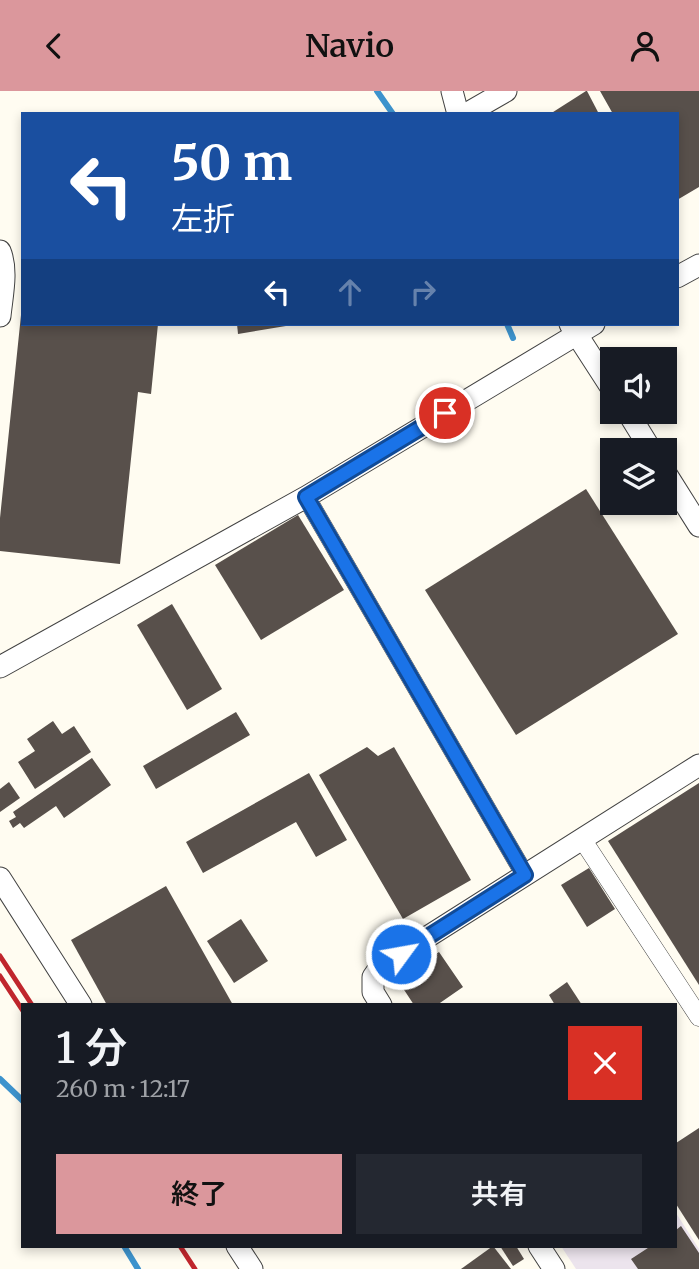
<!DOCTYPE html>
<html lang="ja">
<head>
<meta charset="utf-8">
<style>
  :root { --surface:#171b24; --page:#242831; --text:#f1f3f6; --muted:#9ea1a6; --accent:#db979c }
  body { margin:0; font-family:Merriweather,"Noto Sans JP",serif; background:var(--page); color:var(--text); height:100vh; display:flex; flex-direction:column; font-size:26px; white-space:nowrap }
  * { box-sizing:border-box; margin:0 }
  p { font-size:23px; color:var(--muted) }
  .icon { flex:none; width:38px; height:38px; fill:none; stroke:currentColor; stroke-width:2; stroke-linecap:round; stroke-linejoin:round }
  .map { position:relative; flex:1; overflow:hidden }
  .side { position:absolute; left:21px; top:912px; width:656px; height:245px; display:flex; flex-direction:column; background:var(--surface); border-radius:0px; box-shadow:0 4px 10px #0003 }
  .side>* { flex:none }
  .hud { position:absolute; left:21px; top:21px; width:658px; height:214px; border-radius:0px; box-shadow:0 4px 10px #0003; background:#1a4fa0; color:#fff; overflow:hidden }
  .fabs { position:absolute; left:600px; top:256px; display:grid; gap:14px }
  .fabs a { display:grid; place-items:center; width:77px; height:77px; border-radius:0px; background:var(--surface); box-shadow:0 4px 10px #0003; font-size:35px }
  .pin { position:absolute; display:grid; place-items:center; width:60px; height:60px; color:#fff; margin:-30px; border:4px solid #fff; border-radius:50%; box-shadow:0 2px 7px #0007 }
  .me { position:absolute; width:77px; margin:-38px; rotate:58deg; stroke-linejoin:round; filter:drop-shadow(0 0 5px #0008) }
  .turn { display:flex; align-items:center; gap:24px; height:147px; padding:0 35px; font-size:32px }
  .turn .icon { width:91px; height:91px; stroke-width:2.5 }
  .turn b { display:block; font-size:49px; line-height:60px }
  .lanes { display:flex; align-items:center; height:66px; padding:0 35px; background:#0003; justify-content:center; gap:35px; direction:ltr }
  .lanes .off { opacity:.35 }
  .round { display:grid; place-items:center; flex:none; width:74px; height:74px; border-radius:0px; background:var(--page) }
  .summary { display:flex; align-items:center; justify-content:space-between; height:119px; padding:0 35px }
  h1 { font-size:42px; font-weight:600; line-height:52px }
  .button { display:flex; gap:14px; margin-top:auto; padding:14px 35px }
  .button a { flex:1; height:80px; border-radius:0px; background:var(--accent); color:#111; font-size:28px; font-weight:600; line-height:80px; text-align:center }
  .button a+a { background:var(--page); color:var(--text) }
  header { display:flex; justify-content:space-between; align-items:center; height:91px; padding:0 35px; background:var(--accent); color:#111; font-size:32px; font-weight:600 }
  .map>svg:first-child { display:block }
  .industrial { fill:#ece4ed }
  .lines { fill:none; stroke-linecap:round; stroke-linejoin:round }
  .stream { stroke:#3d93cd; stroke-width:6 }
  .building { fill:#58504b }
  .minor-casing { stroke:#424242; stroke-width:19 }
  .tertiary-casing { stroke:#424242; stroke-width:23 }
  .minor { stroke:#fff; stroke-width:18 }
  .tertiary { stroke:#fff; stroke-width:21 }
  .rail { stroke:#c0262d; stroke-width:5 }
  .route-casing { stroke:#114b97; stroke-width:18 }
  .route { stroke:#1a73e8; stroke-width:12 }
</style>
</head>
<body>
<header><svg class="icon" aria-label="back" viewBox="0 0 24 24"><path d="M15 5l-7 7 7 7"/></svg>Navio<svg class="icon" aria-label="person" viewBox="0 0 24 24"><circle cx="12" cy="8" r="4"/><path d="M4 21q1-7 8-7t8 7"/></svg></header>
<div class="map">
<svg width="699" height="1178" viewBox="0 0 699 1178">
  <rect width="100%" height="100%" fill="#fffcf1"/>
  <path class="industrial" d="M676,1122L699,1158V1178H576L561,1155H676Z"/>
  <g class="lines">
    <g class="stream">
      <path d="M377,0L393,23"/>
      <path d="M507,233L513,247"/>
      <path d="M0,988L23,1010"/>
      <path d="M124,1155L138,1178"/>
    </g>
  </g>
  <g class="building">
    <path d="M587,0L599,23H550L586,0Z"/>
    <path d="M600,0H699V96L677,109V23H613Z"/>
    <path d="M21,224H23V233H158L151,303L138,301L120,473L0,460V427Z"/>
    <path d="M237,233H292V234L238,243Z"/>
    <path d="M586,398L678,543L516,644L425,499Z"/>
    <path d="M298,424L344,499L261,549L215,474Z"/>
    <path d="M172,513L222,598L187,619L137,534Z"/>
    <path d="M236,621L250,644L156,698L143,675Z"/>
    <path d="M53,630L62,643L74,635L91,661L35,698L18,671L35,660L27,648Z"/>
    <path d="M367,656L378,665L394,656L471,789L403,828L319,684Z"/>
    <path d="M92,667L111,694L64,727L56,715L24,737L20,732L13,737L9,730L16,726L13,721Z"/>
    <path d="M309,682L347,749L316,766L296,731L203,782L186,751Z"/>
    <path d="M9,691L20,707L0,721V698Z"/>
    <path d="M699,692V894L608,750Z"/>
    <path d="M589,777L615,818L587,836L561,794Z"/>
    <path d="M166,795L233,914H107L71,849Z"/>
    <path d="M241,828L268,870L234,892L207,850Z"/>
    <path d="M423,860L429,868L439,861L463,896L437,914H414L397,888L412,878L408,871Z"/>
    <path d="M567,891L582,914H555L549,904Z"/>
    <path d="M699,1037V1149L676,1113V1052Z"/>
    <path d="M681,1135L699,1162V1178H638L631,1168L651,1155H676V1139Z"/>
    <path d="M493,1155L511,1178H461Z"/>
    <path d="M500,1155H516L524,1168L513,1175Z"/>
  </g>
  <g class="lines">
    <g class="minor-casing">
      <g id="minor">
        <path d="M306,406L525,784"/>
        <path d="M582,748L699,926"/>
      </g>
    </g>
    <g class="tertiary-casing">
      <g id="tertiary">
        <path d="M452,0L458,23"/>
        <path d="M466,23L506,0"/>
        <path d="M0,160C8,179 2,205 0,225"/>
        <path d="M677,186L699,174"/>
        <path d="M570,233L612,298"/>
        <path d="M627,320L651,359"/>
        <path d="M665,381L699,435"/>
        <path d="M0,576L306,406L594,233"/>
        <path d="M0,787L81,914"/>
        <path d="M381,914L373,901V886L380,876L699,674"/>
        <path d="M237,1155L252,1178"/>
        <path d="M539,1155L554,1178"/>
      </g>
    </g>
    <use href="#minor" class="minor"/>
    <use href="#tertiary" class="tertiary"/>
    <g class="rail">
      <path d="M0,865L32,914"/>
      <path d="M0,885L23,920"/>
      <path d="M180,1155L195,1178"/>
    </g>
  </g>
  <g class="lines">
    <g class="route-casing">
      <path id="route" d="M401,863L525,784L306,406L445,322"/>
    </g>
    <use href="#route" class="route"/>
  </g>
</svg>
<div class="fabs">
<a><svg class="icon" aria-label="sound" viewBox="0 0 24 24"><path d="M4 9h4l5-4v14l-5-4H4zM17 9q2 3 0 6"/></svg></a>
<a><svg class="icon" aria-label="layers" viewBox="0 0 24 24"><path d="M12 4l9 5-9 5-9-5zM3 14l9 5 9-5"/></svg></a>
</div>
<div class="pin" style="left:445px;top:322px;background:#d93025"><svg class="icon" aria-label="arrive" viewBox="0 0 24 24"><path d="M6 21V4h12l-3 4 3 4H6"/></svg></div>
<svg class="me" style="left:401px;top:863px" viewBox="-20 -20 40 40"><circle r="17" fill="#1a73e8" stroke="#fff" stroke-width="3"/><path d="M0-11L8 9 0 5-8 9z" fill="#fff"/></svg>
<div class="hud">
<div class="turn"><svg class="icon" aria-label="left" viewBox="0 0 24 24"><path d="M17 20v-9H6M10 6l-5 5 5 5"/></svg><div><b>50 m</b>左折</div></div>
<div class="lanes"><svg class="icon" aria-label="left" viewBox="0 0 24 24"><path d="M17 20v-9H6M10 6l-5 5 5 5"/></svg><svg class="icon off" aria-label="ahead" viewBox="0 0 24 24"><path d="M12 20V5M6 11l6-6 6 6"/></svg><svg class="icon off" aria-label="right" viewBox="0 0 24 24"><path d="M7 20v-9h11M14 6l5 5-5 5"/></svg></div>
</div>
<section class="side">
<div class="summary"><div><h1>1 分</h1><p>260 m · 12:17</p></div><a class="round" style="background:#d93025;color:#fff"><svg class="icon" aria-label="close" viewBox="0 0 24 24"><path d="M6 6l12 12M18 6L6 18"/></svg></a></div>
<div class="button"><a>終了</a><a>共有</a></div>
</section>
</div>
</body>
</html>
